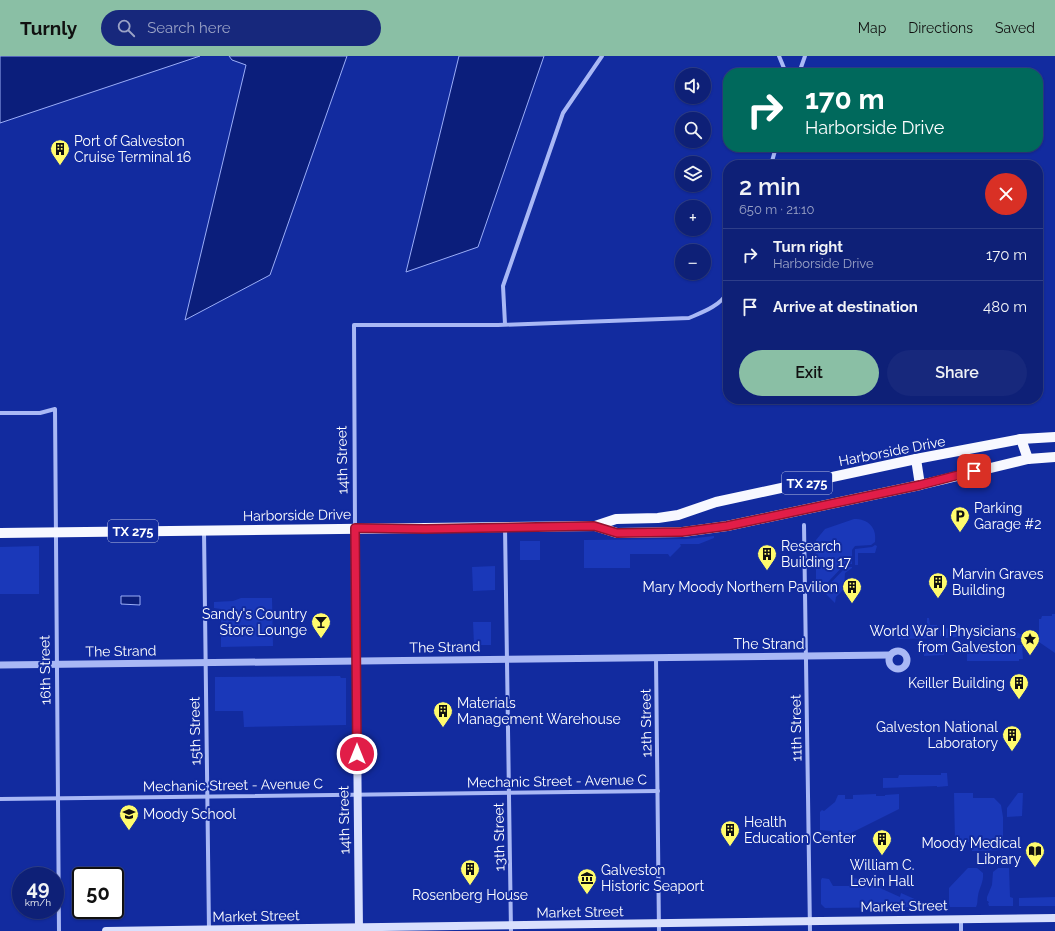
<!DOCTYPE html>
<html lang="en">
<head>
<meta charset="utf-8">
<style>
  :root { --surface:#0e2077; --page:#17287c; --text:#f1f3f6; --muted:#9ba3c6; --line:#2e3e89; --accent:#8abfa5 }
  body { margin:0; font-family:Raleway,sans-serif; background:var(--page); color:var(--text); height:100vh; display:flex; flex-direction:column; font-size:15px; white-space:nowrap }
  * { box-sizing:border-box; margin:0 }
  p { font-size:13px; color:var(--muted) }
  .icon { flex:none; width:22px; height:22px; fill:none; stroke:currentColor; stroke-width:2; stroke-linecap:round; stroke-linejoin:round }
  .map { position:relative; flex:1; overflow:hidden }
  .panel { position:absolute; left:723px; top:104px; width:320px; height:244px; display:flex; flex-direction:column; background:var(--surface); border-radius:16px; box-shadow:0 1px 3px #0004,0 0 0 1px var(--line) }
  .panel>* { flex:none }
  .top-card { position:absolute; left:723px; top:12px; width:320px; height:84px; border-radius:16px; box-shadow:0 1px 3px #0004,0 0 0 1px var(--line); background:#00695c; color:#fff; overflow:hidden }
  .fabs { position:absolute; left:675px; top:12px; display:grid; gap:8px }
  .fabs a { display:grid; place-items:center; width:36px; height:36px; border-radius:50%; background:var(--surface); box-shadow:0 1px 3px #0004,0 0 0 1px var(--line); font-size:20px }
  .speed { position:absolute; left:12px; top:811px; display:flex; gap:8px; font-size:20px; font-weight:700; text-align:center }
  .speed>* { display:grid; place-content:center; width:52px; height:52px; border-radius:50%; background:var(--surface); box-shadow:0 1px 3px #0004,0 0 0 1px var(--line); line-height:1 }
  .speed small { font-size:10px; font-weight:400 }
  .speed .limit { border:2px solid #111; border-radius:6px; background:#fff; color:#111 }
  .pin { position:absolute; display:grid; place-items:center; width:34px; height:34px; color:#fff; margin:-17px; border-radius:8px; box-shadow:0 2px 6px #0006 }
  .me { position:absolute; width:44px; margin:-22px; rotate:0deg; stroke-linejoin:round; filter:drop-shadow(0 0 3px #0008) }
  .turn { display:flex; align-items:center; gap:14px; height:84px; padding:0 16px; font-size:18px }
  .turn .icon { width:52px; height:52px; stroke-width:2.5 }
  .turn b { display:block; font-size:28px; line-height:34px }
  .round { display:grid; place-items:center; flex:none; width:42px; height:42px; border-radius:21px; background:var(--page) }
  .head { display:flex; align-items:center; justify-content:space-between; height:68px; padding:0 16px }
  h1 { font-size:24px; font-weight:600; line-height:30px }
  .action { display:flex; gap:8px; margin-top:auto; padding:8px 16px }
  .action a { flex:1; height:46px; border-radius:24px; background:var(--accent); color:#111; font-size:16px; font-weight:600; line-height:46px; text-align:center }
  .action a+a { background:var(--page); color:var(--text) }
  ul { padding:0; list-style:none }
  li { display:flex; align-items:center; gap:12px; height:52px; padding:0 16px; border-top:1px solid var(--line) }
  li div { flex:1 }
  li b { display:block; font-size:15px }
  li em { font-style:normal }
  header { display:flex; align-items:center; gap:24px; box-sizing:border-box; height:56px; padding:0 20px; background:var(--accent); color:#111 }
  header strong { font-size:19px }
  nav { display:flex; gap:22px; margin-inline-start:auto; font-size:14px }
  .search { width:280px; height:36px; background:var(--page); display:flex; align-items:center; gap:10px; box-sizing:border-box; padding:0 14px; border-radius:22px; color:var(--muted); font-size:15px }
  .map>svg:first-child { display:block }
  .green { fill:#1a38b9 }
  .water { fill:#0b1e7b; stroke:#9baef8 }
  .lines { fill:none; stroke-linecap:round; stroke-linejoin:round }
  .minor { stroke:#a9b8f5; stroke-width:4 }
  .tertiary { stroke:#a9b8f5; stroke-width:7 }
  .secondary { stroke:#d9e0fd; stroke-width:8 }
  .primary { stroke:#f7f8ff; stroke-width:10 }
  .route-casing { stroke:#92132f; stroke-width:10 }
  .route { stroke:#e11d48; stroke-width:7 }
  .labels { text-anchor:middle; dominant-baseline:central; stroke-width:4; stroke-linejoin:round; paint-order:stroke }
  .shield { fill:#122b9f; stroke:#b8bfe2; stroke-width:1 }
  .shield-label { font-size:13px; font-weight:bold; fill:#fff }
  .poi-label { font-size:14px; fill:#fff; stroke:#122b9f; text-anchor:start }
  .street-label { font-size:14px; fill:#fff; stroke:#122b9f }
</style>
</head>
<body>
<header>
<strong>Turnly</strong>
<div class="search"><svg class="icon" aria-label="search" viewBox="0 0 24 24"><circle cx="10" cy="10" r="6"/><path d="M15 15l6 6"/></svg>Search here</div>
<nav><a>Map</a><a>Directions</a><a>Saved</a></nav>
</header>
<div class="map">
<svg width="1055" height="875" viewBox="0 0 1055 875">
  <rect width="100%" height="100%" fill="#122b9f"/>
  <g class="green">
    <path d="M854,463C868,463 877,471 875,486L871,489L855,490L852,494V508H845L828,526H816V484L825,473Z"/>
    <path d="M714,480V482L699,488H680L681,490L670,501L668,498H630V512H584V484L686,483Z"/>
    <rect x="520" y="485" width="20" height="19"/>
    <path d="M875,489L877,490L875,497H858V509H855V493L872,491Z"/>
    <path d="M39,490V538H0V491Z"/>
    <path d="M495,510V534L473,535L472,511Z"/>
    <path d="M846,511H852V512L845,517L844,533L836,541L835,547L823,535Z"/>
    <path d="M241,542H272L273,590L221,591V553L214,552V546L233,545Z"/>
    <path d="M1052,558H1055V597L1039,586V563H1041L1042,560H1052Z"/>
    <path d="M927,562H929L930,569H937V582L898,583V575H908V571L927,570Z"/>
    <path d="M473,566H491V589H474Z"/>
    <path d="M979,570H1000V581H983L982,578H980Z"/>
    <path d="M1003,570H1008L1023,580V582H1003Z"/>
    <path d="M953,571L957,572H970V582L961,581L959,582L958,581L944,582L940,580V574Z"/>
    <path d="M923,588H946L944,599L924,600Z"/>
    <path d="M967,589H1022L1023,603H1019V605H967Z"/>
    <path d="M340,620L341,622H346V669L244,671L243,655H215V621Z"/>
    <path d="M941,717H947L948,730L937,731V725V730L883,732V722H898L899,719H941Z"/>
    <path d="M954,737H973V742H994L1001,749L1003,761V794L972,795L971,786H955Z"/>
    <path d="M1018,737H1023L1022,760L1007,761V752Z"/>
    <path d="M876,738V740H885V739L899,738V753L849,778H833L831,775L820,774V756L822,754L824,755L835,746L838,739H845V743H853V739Z"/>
    <path d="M968,812H977L983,817C984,826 979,832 978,840C977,845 978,847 976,851H950L949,848V832L966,814Z"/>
    <path d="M998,812H1009L1010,841L1013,842V850H989L988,847H989L988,845H987V841L992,829L993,816Z"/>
    <path d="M822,822L829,823L833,830H849L852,822L860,823L900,841L901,837L919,845L917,849L914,851L825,852L821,848V824Z"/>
    <path d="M1055,841V850H1019V842Z"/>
  </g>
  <g class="water">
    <path d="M0,0H200L0,67Z"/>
    <path d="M229,0H347L270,219L185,264L246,9L232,4Z"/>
    <path d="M459,0H544L478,191L406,216Z"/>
    <path d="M121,540H140V549L121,548Z"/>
  </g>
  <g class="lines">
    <g class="minor">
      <path d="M779,0L786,17"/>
      <path d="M799,17L805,0"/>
      <path d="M771,109L776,91"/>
      <path d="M505,268L503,230L563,57L602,0"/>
      <path d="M0,357H40L55,353L59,875"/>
      <path d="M804,469L810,875"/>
      <path d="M505,471L511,875"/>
      <path d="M355,472L354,269H498L689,262C703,256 720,250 728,236"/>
      <path d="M204,475L209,874"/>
      <path d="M656,602L659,875"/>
      <path d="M0,743L658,735"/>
      <path d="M961,863V875"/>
    </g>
    <g class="tertiary">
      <circle cx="898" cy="604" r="9"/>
      <path d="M0,609L890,599"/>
    </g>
    <g class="secondary">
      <path d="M355,472L359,875"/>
      <path d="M106,875C422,871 739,865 1055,862"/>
    </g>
    <g class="primary">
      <path d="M1021,383L1028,403"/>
      <path d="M916,403L920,429"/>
      <path d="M595,470L617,477L683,476L727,470L920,429L1028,403L1055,401"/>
      <path d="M0,477L595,470L616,463L658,462L678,459L716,446L916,403L1021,383L1055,381"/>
    </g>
  </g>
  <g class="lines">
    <g class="route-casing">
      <path id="route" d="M357,698L355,472L425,473L594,470L617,477L682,476L727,470L920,429L974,415"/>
    </g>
    <use href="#route" class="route"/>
  </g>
  <defs>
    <g id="building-pin" transform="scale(1)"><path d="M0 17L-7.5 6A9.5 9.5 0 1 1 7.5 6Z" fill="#fffb6d" stroke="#122b9f"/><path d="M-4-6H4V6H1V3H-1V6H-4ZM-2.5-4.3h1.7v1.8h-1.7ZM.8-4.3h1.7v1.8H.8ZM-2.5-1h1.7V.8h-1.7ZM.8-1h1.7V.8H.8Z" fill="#111"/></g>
    <g id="parking-pin" transform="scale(1)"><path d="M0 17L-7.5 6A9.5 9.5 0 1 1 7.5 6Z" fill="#fffb6d" stroke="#122b9f"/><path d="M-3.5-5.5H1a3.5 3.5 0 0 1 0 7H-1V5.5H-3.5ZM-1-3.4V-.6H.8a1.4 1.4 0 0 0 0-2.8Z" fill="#111"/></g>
    <g id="bar-pin" transform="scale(1)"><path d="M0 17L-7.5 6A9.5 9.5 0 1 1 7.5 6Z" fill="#fffb6d" stroke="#122b9f"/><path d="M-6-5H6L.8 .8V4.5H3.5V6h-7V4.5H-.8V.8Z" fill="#111"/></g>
    <g id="sight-pin" transform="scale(1)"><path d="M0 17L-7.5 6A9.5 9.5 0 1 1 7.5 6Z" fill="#fffb6d" stroke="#122b9f"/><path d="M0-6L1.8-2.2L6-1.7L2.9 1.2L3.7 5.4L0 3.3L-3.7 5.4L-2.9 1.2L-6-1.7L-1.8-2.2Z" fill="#111"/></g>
    <g id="school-pin" transform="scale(1)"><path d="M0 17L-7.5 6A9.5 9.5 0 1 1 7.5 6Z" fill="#fffb6d" stroke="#122b9f"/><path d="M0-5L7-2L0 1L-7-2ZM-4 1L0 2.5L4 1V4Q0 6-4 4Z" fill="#111"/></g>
    <g id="library-pin" transform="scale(1)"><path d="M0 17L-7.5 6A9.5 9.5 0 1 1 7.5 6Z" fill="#fffb6d" stroke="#122b9f"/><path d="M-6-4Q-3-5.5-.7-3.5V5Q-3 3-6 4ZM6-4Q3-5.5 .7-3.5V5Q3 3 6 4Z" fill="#111"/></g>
    <g id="museum-pin" transform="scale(1)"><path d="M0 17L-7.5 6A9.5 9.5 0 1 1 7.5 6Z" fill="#fffb6d" stroke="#122b9f"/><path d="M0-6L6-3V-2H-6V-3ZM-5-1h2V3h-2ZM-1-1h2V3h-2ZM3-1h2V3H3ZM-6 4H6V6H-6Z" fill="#111"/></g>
  </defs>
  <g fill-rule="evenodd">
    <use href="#building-pin" x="60" y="93"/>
    <use href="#parking-pin" x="960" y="460"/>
    <use href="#building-pin" x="767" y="498"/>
    <use href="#building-pin" x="938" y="526"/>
    <use href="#building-pin" x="852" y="531"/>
    <use href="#bar-pin" x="321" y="566"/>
    <use href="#sight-pin" x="1030" y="583"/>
    <use href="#building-pin" x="1019" y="627"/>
    <use href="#building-pin" x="443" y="655"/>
    <use href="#building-pin" x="1012" y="679"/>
    <use href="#school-pin" x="129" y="758"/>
    <use href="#building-pin" x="730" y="774"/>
    <use href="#building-pin" x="882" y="783"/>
    <use href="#library-pin" x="1035" y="795"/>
    <use href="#building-pin" x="470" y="813"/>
    <use href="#museum-pin" x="587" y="822"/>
  </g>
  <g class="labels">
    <g class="shield">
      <rect x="782" y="416" width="50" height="22" rx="3"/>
      <rect x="108" y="464" width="50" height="22" rx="3"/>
    </g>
    <g class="shield-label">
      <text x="807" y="427">TX 275</text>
      <text x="133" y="475">TX 275</text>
    </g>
    <g class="poi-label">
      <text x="74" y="85">Port of Galveston<tspan x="74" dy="16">Cruise Terminal 16</tspan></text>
      <text x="974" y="452">Parking<tspan x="974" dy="16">Garage #2</tspan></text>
      <text x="781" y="490">Research<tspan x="781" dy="16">Building 17</tspan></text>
      <text x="952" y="518">Marvin Graves<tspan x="952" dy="16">Building</tspan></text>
      <text x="838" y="531" text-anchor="end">Mary Moody Northern Pavilion</text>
      <text x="307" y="558" text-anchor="end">Sandy's Country<tspan x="307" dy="16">Store Lounge</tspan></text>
      <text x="1016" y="575" text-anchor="end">World War I Physicians<tspan x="1016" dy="16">from Galveston</tspan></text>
      <text x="1005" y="627" text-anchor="end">Keiller Building</text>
      <text x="457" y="647">Materials<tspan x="457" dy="16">Management Warehouse</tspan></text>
      <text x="998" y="671" text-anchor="end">Galveston National<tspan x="998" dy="16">Laboratory</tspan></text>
      <text x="143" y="758">Moody School</text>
      <text x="744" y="766">Health<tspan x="744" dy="16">Education Center</tspan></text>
      <text x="1021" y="787" text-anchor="end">Moody Medical<tspan x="1021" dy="16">Library</tspan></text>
      <text x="882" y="809" text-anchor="middle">William C.<tspan x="882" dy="16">Levin Hall</tspan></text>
      <text x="601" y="814">Galveston<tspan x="601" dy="16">Historic Seaport</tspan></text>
      <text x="470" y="839" text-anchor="middle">Rosenberg House</text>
    </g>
    <g class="street-label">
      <text transform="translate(892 395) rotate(-11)">Harborside Drive</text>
      <text transform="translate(342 404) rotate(-91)">14th Street</text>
      <text transform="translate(297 459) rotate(-1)">Harborside Drive</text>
      <text x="769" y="588">The Strand</text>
      <text transform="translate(445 591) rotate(-1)">The Strand</text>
      <text transform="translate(121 595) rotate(-1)">The Strand</text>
      <text transform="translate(45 614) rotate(-91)">16th Street</text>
      <text transform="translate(646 667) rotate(-91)">12th Street</text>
      <text transform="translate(796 672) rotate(-91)">11th Street</text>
      <text transform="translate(195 675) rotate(-91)">15th Street</text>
      <text transform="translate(557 725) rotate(-1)">Mechanic Street - Avenue C</text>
      <text transform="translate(233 729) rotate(-1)">Mechanic Street - Avenue C</text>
      <text transform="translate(344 764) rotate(-91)">14th Street</text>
      <text transform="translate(499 781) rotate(-91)">13th Street</text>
      <text transform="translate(904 850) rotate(-1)">Market Street</text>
      <text transform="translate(580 856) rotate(-1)">Market Street</text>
      <text transform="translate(256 860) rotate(-1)">Market Street</text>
    </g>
  </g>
</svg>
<div class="fabs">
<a><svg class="icon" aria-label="sound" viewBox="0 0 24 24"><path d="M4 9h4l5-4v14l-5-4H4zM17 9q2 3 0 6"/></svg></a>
<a><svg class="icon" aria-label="search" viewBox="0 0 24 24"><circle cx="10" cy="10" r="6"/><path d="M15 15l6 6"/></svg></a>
<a><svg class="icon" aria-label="layers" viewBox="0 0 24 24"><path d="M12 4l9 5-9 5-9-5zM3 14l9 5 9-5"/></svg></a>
<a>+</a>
<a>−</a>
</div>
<div class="speed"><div>49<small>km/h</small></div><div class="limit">50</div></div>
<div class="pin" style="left:974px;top:415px;background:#d93025"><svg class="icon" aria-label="arrive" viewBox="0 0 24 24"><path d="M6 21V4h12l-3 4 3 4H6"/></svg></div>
<svg class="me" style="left:357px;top:698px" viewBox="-20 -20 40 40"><circle r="17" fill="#e11d48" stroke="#fff" stroke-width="3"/><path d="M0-11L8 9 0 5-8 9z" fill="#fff"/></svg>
<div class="top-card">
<div class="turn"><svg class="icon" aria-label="right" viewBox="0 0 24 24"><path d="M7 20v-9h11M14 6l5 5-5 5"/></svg><div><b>170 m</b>Harborside Drive</div></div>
</div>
<section class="panel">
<div class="head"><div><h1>2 min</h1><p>650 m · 21:10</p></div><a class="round" style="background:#d93025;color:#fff"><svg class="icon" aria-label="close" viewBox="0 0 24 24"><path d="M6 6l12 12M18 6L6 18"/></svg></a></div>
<ul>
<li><svg class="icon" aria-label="right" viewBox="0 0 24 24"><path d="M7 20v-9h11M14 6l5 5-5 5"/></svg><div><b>Turn right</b><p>Harborside Drive</p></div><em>170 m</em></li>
<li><svg class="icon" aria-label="arrive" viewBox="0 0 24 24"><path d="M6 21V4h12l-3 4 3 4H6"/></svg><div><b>Arrive at destination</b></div><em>480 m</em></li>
</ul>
<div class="action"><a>Exit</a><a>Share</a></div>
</section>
</div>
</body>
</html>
